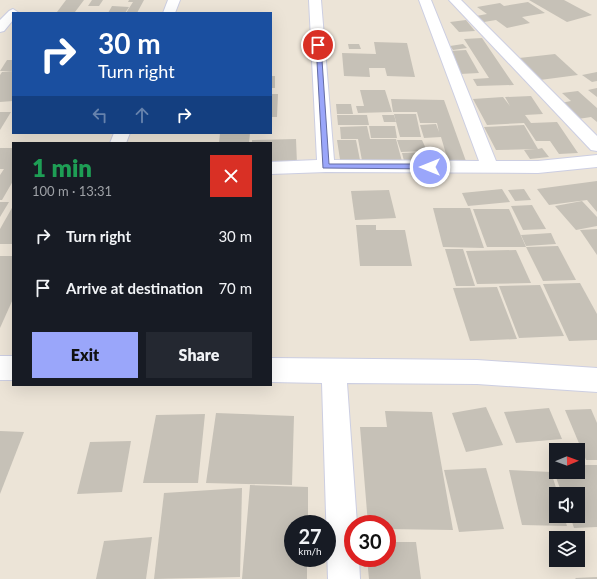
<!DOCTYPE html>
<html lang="en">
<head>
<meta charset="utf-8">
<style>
  :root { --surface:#171b24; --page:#242831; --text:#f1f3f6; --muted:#9ea1a6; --accent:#9aa6fa }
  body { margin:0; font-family:Lato,sans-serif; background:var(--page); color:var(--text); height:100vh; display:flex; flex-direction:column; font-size:15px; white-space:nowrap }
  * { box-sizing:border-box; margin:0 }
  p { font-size:13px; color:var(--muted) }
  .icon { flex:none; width:22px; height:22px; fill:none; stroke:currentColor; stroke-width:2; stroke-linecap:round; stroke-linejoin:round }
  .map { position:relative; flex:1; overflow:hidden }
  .drawer { position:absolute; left:12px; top:142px; width:260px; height:244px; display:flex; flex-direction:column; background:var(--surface); border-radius:0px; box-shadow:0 4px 16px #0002 }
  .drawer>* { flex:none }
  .banner { position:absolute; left:12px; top:12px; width:260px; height:122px; border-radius:0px; box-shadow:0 4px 16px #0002; background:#1a4fa0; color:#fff; overflow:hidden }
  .needle { width:26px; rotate:89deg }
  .controls { position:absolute; left:549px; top:443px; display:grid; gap:8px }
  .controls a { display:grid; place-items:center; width:36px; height:36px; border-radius:0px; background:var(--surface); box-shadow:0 4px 16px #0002; font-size:20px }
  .speed { position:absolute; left:284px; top:515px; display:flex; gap:8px; font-size:20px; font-weight:700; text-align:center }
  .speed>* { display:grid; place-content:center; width:52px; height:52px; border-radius:50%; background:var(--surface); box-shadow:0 4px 16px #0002; line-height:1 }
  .speed small { font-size:10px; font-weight:400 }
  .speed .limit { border:6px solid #d22; background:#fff; color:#111 }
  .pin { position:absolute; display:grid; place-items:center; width:34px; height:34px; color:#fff; margin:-17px; border:2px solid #fff; border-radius:50%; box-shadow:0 1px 4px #0007 }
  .me { position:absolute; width:44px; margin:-22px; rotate:270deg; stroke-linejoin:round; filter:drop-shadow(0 0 3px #0008) }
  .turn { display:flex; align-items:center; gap:14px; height:84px; padding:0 20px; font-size:18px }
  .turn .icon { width:52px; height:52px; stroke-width:2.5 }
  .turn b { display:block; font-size:28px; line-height:34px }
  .lanes { display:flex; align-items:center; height:38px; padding:0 20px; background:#0003; justify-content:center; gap:20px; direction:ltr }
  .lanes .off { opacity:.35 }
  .round { display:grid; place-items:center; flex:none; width:42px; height:42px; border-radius:0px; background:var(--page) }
  .head { display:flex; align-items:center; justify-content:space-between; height:68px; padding:0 20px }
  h1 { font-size:24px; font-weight:800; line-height:30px; color:#1e9e55 }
  .primary-button { display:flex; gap:8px; margin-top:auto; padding:8px 20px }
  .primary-button a { flex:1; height:46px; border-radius:0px; background:var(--accent); color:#111; font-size:16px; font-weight:800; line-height:46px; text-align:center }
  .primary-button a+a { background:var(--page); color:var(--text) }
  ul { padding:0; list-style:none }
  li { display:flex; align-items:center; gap:12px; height:52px; padding:0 20px }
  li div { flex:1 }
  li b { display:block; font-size:15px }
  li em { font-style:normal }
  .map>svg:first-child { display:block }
  .building { fill:#c6c1b7 }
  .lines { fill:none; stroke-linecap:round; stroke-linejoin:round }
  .minor-casing { stroke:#cccee2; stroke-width:2 }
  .minor { fill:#fff; fill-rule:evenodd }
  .route { fill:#9aa6fa; stroke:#646ca2 }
</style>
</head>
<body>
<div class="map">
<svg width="597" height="579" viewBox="0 0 597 579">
  <rect width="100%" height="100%" fill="#ece4d7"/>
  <g class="building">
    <path d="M66,0H84L75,12H57Z"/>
    <path d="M92,0H103L99,6H88Z"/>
    <path d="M129,0H144L137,13H126L133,2H128Z"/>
    <path d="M529,0H564L592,15L567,22Z"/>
    <path d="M528,2L545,13L522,17L530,23L507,28L496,20L484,22L476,16L487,14L477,7L500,3L504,6Z"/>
    <path d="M112,6L129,7L125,13H108Z"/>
    <path d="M466,20L475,31L459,32L450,22Z"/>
    <path d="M482,38L514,85L477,86L473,79L489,78L464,39Z"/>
    <path d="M374,42L407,43L415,77L387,76L385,68H369L370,77L344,76L342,53L376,54Z"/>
    <path d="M348,44H359L361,49H349Z"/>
    <path d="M463,44L467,48L453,50L450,46Z"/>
    <path d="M466,50L479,73L460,74L449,51Z"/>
    <path d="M555,54L578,75L540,80L519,58Z"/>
    <path d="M7,60H13V71H0Z"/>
    <path d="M13,71V101L0,102V75L2,72Z"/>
    <path d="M597,72V81L592,82L582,75Z"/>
    <rect x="271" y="76" width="4" height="12"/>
    <path d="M597,88V97L588,90Z"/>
    <path d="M360,90H385L392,112L358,113L356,106H364Z"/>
    <path d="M578,91L597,108V122L591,117L578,119L561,103L571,101L562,93Z"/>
    <path d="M271,94H278L277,117H271Z"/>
    <path d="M531,96L543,114L525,115L531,123L557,122L578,153L559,154L550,141H536L524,123L487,125L473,99L503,97L510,106L505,97Z"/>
    <path d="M391,99L444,100L467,164H449L441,137L424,138L420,125L436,124L439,132L437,123H420L417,112H393Z"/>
    <path d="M336,104H351L353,114H337Z"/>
    <path d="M0,112H11L0,130Z"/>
    <path d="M394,114H416L421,137H400Z"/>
    <path d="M337,115H367L369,125H338Z"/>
    <path d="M382,115H394L396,122H384Z"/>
    <path d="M524,125L538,149L542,148L549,157L530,159L524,150L536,149L496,150L484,127Z"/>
    <path d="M367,126L370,139H396L403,165L363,166L358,139H341L340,127Z"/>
    <path d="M369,126H395L397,138H371Z"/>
    <path d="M220,133H250L249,143H219Z"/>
    <path d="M296,139L297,164L271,165V143H252V140Z"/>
    <path d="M337,140H356L361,165L341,166Z"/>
    <path d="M397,140H422L427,151L401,152Z"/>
    <path d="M0,148H13V181L2,200H0V175L4,169H0Z"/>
    <path d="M430,152L435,164L405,165L402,153Z"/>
    <path d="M597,181V212L587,200L549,205L537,189Z"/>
    <path d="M502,189L510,202L468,206L462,193Z"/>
    <path d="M524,189L531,200L515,201L508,190Z"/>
    <path d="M389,190L396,218L355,220L351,191Z"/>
    <path d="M582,201L597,217V226L576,230L555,206Z"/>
    <path d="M0,202H9L0,217Z"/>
    <path d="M532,205L546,229L523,230L511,206Z"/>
    <path d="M13,206V244H0V229Z"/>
    <path d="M433,208H470L484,248L443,247Z"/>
    <path d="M473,209H509L526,247H487Z"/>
    <path d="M356,225H376V230H405L412,266H360Z"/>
    <path d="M597,229V255L580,230Z"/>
    <path d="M551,233L556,244L526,246L521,235Z"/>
    <path d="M558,246L576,280L543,281L526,247Z"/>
    <path d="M445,249H463L475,286H456Z"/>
    <path d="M516,250L531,283L477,284L466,251Z"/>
    <path d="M0,256H13V299L0,328Z"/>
    <path d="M580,283L597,314V340L569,341L543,284Z"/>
    <path d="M540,285L564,336L519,338L499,286Z"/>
    <path d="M497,287L517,339L470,341L453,288Z"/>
    <path d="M486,407L503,445L466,452L452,413Z"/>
    <path d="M549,408L562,439L516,443L504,412Z"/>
    <path d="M591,409L597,423V460H586L565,410Z"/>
    <path d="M385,411L432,412L453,530L387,529V524H368L360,427H387Z"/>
    <path d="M216,413L294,416L292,485L206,483Z"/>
    <path d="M205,414L198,483H143L156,415Z"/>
    <path d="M0,431L24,432L0,494Z"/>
    <path d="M131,441L122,492L77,494L90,442Z"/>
    <path d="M578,465H597V527L574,528L570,516H578V494H562L552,466H556V472H578Z"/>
    <path d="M486,468L504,529L459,532L444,470Z"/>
    <path d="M509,470L551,472L558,494H556V516H564L567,526L522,525Z"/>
    <path d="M250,485L308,487V524H293V558H307V579H242Z"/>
    <path d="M242,488L240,577L154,579L164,493Z"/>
    <path d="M152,537L146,579H96L104,541Z"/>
    <path d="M387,542H416L421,579H369L367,558H387Z"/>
    <path d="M597,577V579H576L575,578Z"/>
  </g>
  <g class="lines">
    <g class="minor-casing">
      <g id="minor">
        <path d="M168,0H180L175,13H163Z"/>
        <path d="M309,0H321L334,160L479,161L419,0H431L496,161H538L597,155V167L538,173L326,172L271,174V162L317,160Z"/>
        <path d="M449,0H461L597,136V151L591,150Z"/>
        <path d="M13,9L19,13H13V20L4,31L0,32V20L9,11Z"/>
        <path d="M114,133H130L126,143H110Z"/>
        <rect x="0" y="356" width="13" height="24"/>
        <path d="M271,358L477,360L597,368V392L477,384L347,383L357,524H353V558H359L360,579H328L322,383L271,382Z"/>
      </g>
    </g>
    <use href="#minor" class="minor"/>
  </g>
  <path class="route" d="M316,44L321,45L329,164H430L433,165V169L323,168Z"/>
</svg>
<div class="controls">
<a><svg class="needle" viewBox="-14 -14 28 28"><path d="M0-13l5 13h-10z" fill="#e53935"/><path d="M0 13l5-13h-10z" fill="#9ea1a6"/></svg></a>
<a><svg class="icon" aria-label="sound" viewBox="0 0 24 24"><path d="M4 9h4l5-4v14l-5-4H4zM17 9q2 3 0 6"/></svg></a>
<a><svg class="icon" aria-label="layers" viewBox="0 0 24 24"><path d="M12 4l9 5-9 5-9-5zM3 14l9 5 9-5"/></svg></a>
</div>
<div class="speed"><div>27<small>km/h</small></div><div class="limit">30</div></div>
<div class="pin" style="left:318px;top:45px;background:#d93025"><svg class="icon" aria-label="arrive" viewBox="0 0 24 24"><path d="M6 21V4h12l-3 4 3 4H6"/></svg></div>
<svg class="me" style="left:430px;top:167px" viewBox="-20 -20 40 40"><circle r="17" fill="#9aa6fa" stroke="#fff" stroke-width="3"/><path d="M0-11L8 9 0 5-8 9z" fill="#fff"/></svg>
<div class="banner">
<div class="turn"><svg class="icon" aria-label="right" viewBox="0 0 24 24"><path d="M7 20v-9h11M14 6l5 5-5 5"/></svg><div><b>30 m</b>Turn right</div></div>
<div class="lanes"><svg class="icon off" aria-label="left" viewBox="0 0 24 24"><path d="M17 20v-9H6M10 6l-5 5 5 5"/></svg><svg class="icon off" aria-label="ahead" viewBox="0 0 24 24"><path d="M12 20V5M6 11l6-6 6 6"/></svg><svg class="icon" aria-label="right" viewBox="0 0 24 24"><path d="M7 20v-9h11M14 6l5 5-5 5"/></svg></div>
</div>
<section class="drawer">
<div class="head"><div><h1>1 min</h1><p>100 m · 13:31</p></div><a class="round" style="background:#d93025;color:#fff"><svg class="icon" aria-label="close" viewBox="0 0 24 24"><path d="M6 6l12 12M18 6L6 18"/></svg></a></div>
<ul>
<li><svg class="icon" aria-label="right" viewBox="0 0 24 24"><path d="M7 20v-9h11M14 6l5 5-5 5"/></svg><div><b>Turn right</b></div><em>30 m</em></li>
<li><svg class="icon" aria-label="arrive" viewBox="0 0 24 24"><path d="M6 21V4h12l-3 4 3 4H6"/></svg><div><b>Arrive at destination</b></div><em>70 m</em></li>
</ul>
<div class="primary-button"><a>Exit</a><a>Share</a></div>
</section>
</div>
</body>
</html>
